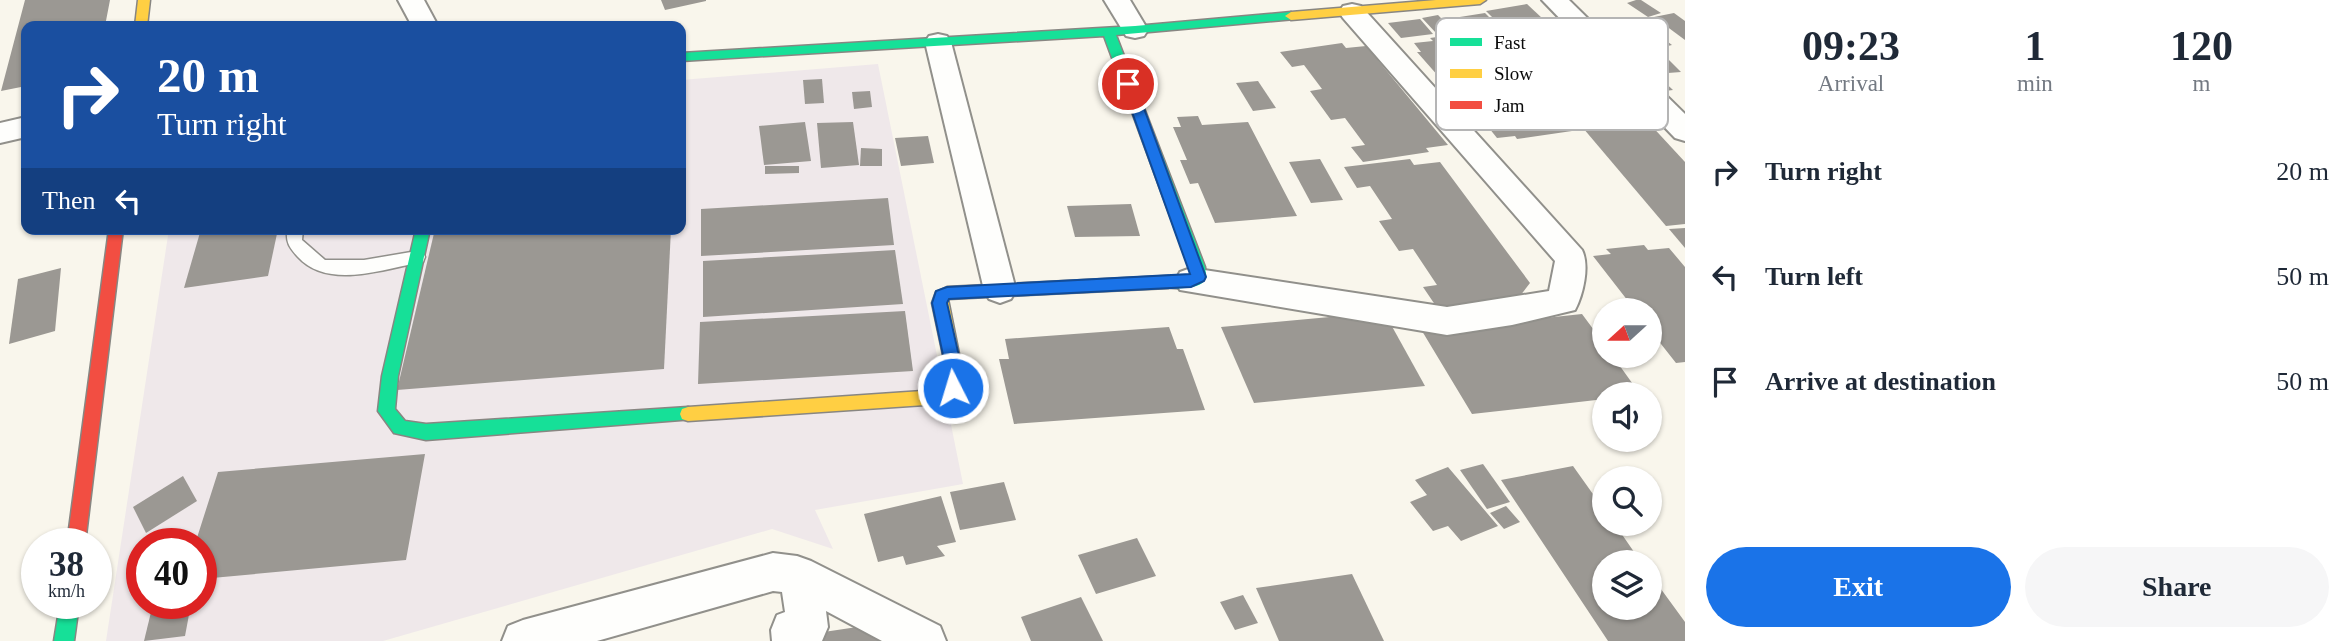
<!DOCTYPE html>
<html lang="en">
<head>
<meta charset="utf-8">
<style>
  :root { --surface:#fff; --page:#f6f6f7; --text:#1f2937; --muted:#747a83; --accent:#1a73e8 }
  body { margin:0; font-family:Georgia,serif; background:var(--page); color:var(--text); height:100vh; display:flex; flex-direction:column; font-size:26px; white-space:nowrap }
  * { box-sizing:border-box; margin:0 }
  p { font-size:23px; color:var(--muted) }
  .icon { flex:none; width:38px; height:38px; fill:none; stroke:currentColor; stroke-width:2; stroke-linecap:round; stroke-linejoin:round }
  .map { position:relative; flex:1; overflow:hidden }
  .drawer { display:flex; flex-direction:column; background:var(--surface); width:665px }
  .drawer>* { flex:none }
  .banner { position:absolute; left:21px; top:21px; width:665px; height:214px; border-radius:14px; box-shadow:0 2px 5px #0004; background:#1a4fa0; color:#fff; overflow:hidden }
  .needle { width:46px; rotate:249deg }
  .fabs { position:absolute; left:1592px; top:298px; display:grid; gap:14px }
  .fabs a { display:grid; place-items:center; width:70px; height:70px; border-radius:50%; background:var(--surface); box-shadow:0 2px 5px #0004; font-size:35px }
  .speed { position:absolute; left:21px; top:528px; display:flex; gap:14px; font-size:35px; font-weight:700; text-align:center }
  .speed>* { display:grid; place-content:center; width:91px; height:91px; border-radius:50%; background:var(--surface); box-shadow:0 2px 5px #0004; line-height:1 }
  .speed small { font-size:18px; font-weight:400 }
  .speed .limit { border:10px solid #d22; background:#fff; color:#111 }
  .pin { position:absolute; display:grid; place-items:center; width:60px; height:60px; color:#fff; margin:-30px; border:4px solid #fff; border-radius:50%; box-shadow:0 2px 7px #0007 }
  .me { position:absolute; width:77px; margin:-38px; rotate:355deg; stroke-linejoin:round; filter:drop-shadow(0 0 5px #0008) }
  .turn { display:flex; align-items:center; gap:24px; height:147px; padding:0 21px; font-size:32px }
  .turn .icon { width:91px; height:91px; stroke-width:2.5 }
  .turn b { display:block; font-size:49px; line-height:60px }
  .then { display:flex; align-items:center; height:66px; padding:0 21px; background:#0003; gap:14px; font-size:26px }
  .eta { display:flex; justify-content:space-evenly; align-items:center; height:119px; text-align:center }
  .eta b { font-size:42px; font-weight:700; line-height:49px }
  .button { display:flex; gap:14px; margin-top:auto; padding:14px 21px }
  .button a { flex:1; height:80px; border-radius:42px; background:var(--accent); color:#fff; font-size:28px; font-weight:700; line-height:80px; text-align:center }
  .button a+a { background:var(--page); color:var(--text) }
  ul { padding:0; list-style:none }
  li { display:flex; align-items:center; gap:21px; height:105px; padding:0 21px }
  li div { flex:1 }
  li b { display:block; font-size:26px }
  li em { font-style:normal }
  main { display:flex; flex:1; min-height:0 }
  .map>svg:first-child { display:block }
  .industrial { fill:#efe8ea; fill-rule:evenodd }
  .building { fill:#9b9893 }
  .lines { fill:none; stroke-linecap:round; stroke-linejoin:round }
  .lane-casing { stroke:#91908b; stroke-width:3 }
  .street-casing { stroke:#91908b; stroke-width:4 }
  .fast-casing { stroke:#888682; stroke-width:3 }
  .slow-casing { stroke:#888682; stroke-width:3 }
  .jam-casing { stroke:#888682; stroke-width:3 }
  .lane { fill:#fefefc; fill-rule:evenodd }
  .street { fill:#fefefc; fill-rule:evenodd }
  .fast { fill:#16e098; fill-rule:evenodd }
  .slow { fill:#ffcf43; fill-rule:evenodd }
  .jam { fill:#f24e42; fill-rule:evenodd }
  .route { fill:#1a73e8; stroke:#114b97; stroke-width:2 }
  .key { fill:#fff; stroke:#b5b5b5; stroke-width:2 }
  .key-label { font-size:19px; fill:#090909 }
</style>
</head>
<body>
<main>
<div class="map">
<svg width="1685" height="641" viewBox="0 0 1685 641">
  <rect width="100%" height="100%" fill="#f9f6ec"/>
  <path class="industrial" d="M878,64L963,484L815,510L833,549L772,529L383,641H106L169,229H681V80ZM142,544H201V604H142Z"/>
  <g class="building">
    <path d="M25,0H110L105,26H26V86L1,91Z"/>
    <path d="M661,0H706V1L665,10Z"/>
    <path d="M1636,0H1641L1661,13L1648,17L1627,3Z"/>
    <path d="M1527,4L1543,19L1501,26L1486,11Z"/>
    <path d="M1485,13L1499,27L1460,33L1447,19Z"/>
    <path d="M1674,13L1685,21V40L1654,17Z"/>
    <path d="M1438,15L1445,22L1440,23L1448,31L1436,33L1422,18Z"/>
    <path d="M1420,19L1433,34L1401,38L1388,23Z"/>
    <path d="M1638,19L1672,45L1643,52L1609,25Z"/>
    <path d="M1479,31L1572,131L1517,139L1515,136L1497,138L1489,128L1484,129L1461,102L1466,101L1458,93L1475,90L1468,82L1449,84L1443,77H1439L1417,52H1421L1414,43L1433,41L1430,38Z"/>
    <path d="M1342,43L1346,48L1366,46L1448,145L1426,148L1429,152L1363,162L1351,147L1365,145L1345,118L1331,120L1310,91L1322,89L1304,65L1292,67L1280,52Z"/>
    <path d="M1664,55L1681,72L1655,74L1638,57Z"/>
    <path d="M1659,77L1673,90L1657,92L1644,78Z"/>
    <path d="M822,79L824,103L805,104L803,80Z"/>
    <path d="M1258,81L1276,108L1253,111L1236,83Z"/>
    <path d="M870,91L872,107L854,109L852,92Z"/>
    <path d="M1198,116L1202,125L1248,122L1297,216L1215,223L1198,183L1190,184L1180,160H1187L1173,127H1181L1177,117Z"/>
    <path d="M805,122L811,161L764,165L759,126Z"/>
    <path d="M853,122L859,165L821,168L817,123Z"/>
    <path d="M1648,122L1685,162V224L1666,226L1583,128Z"/>
    <path d="M928,136L934,163L901,166L895,138Z"/>
    <path d="M861,148L882,149V166H860Z"/>
    <path d="M1320,159L1343,200L1311,203L1289,162Z"/>
    <path d="M1410,159L1414,165L1440,162L1530,283L1513,305L1442,315L1423,287L1437,285L1413,249L1399,251L1379,221L1392,219L1370,186L1357,188L1344,167Z"/>
    <path d="M765,166H799V173L765,174Z"/>
    <path d="M888,198L894,245L701,256V209Z"/>
    <path d="M1131,204L1140,236L1075,237L1067,206Z"/>
    <path d="M1685,228V248L1669,229Z"/>
    <path d="M201,229H278L268,276L184,288Z"/>
    <path d="M435,229H671L664,369L397,390Z"/>
    <path d="M1644,245L1648,250L1669,248L1685,267V362L1676,363L1650,330V310H1635L1593,256L1611,254L1606,249Z"/>
    <path d="M895,250L903,304L703,317V261Z"/>
    <path d="M61,268L55,331L9,344L18,279Z"/>
    <path d="M905,311L913,371L698,384L700,322Z"/>
    <path d="M1384,312L1425,386L1254,403L1221,327Z"/>
    <path d="M1582,314L1605,345V355H1612L1640,394H1605V399L1472,414L1422,331Z"/>
    <path d="M1169,327L1177,349H1183L1205,410L1014,424L999,359H1009L1005,339Z"/>
    <path d="M425,454L406,560L201,579V544H195L218,472Z"/>
    <path d="M1483,464L1510,502L1487,509L1460,470Z"/>
    <path d="M1573,466L1605,511V523H1614L1641,562H1605V607H1650V574L1685,622V641H1608L1501,480Z"/>
    <path d="M1448,467L1498,526L1461,541L1448,526L1433,531L1410,502L1427,495L1415,480Z"/>
    <path d="M183,476L197,501L146,533L133,507Z"/>
    <path d="M1004,482L1016,520L960,530L950,492Z"/>
    <path d="M941,496L956,542L937,546L945,556L906,565L903,556L878,562L864,514Z"/>
    <path d="M1506,506L1520,522L1504,529L1490,513Z"/>
    <path d="M1137,538L1156,576L1096,594L1078,555Z"/>
    <path d="M1352,574L1384,641H1279L1256,588Z"/>
    <path d="M1243,595L1258,623L1235,630L1220,602Z"/>
    <path d="M1081,597L1103,641H1031L1021,617Z"/>
    <path d="M172,604H191L185,636L144,641L152,608Z"/>
    <path d="M884,623L887,641H798L797,636Z"/>
  </g>
  <g class="lines">
    <g class="lane-casing">
      <path id="lane" d="M287,229H303L302,240L325,260H364L417,251L423,252L425,257L423,262L417,263C381,270 327,289 298,257C289,247 286,243 287,229Z"/>
    </g>
    <g class="street-casing">
      <g id="street">
        <path d="M398,0H424L438,26H412Z"/>
        <path d="M1104,0H1130L1148,30L1144,36L1135,38L1126,36Z"/>
        <path d="M1542,0H1569L1685,114V141L1675,138Z"/>
        <path d="M1352,4L1361,6L1582,250C1590,266 1583,295 1575,310L1512,325L1447,335L1180,290L1175,281L1180,272L1191,268L1447,307L1549,291L1555,261L1343,18L1339,12L1343,6Z"/>
        <path d="M938,34L947,36L951,42L1016,290L1011,299L1000,303L989,299L984,290L925,42L929,36Z"/>
        <path d="M26,117V137L0,143V123Z"/>
        <path d="M773,553L797,556L811,561L940,626L946,641H882L826,611L828,627L822,641H772L771,630L777,615L785,612L782,592L773,591L597,641H502L508,626L523,620Z"/>
      </g>
    </g>
    <g class="fast-casing">
      <g id="fast">
        <path d="M1291,12L1297,16L1295,19L1116,35L1205,267C1205,269 1207,276 1206,278C1201,291 1172,289 1163,286L1160,282L1163,278L1191,274L1189,267L1104,36L681,61V53L1135,26Z"/>
        <path d="M416,229H430L398,376L395,409L405,421L426,424L688,407L694,409L696,414L694,419L426,440L394,433L378,411L382,376Z"/>
        <path d="M60,604H79L74,641H54Z"/>
      </g>
    </g>
    <g class="slow-casing">
      <g id="slow">
        <path d="M138,0H150L147,26H135Z"/>
        <path d="M1436,0H1486L1480,4L1291,20L1285,16L1291,12Z"/>
        <path d="M1168,276L1173,278L1176,282L1173,286L1168,288L948,299L963,374L959,393L940,404L688,421L682,419L680,414L682,409L688,407L937,390L945,384L947,374L932,303L936,292L947,287Z"/>
      </g>
    </g>
    <g class="jam-casing">
      <path id="jam" d="M109,229H123L85,544H67Z"/>
    </g>
    <use href="#lane" class="lane"/>
    <use href="#street" class="street"/>
    <use href="#fast" class="fast"/>
    <use href="#slow" class="slow"/>
    <use href="#jam" class="jam"/>
  </g>
  <path class="route" d="M1128,80L1135,84L1206,277L1204,281L1191,287L949,299L947,303L963,374L959,393L953,395L947,393L945,388L947,374L932,303L936,291L947,287L1190,274L1122,84Z"/>
  <rect x="1436" y="18" width="232" height="112" rx="10" class="key"/>
  <rect x="1450" y="38" width="32" height="8" fill="#16e098"/>
  <rect x="1450" y="69" width="32" height="9" fill="#ffcf43"/>
  <rect x="1450" y="101" width="32" height="8" fill="#f24e42"/>
  <g class="key-label">
    <text x="1494" y="49">Fast</text>
    <text x="1494" y="80">Slow</text>
    <text x="1494" y="112">Jam</text>
  </g>
</svg>
<div class="fabs">
<a><svg class="needle" viewBox="-14 -14 28 28"><path d="M0-13l5 13h-10z" fill="#e53935"/><path d="M0 13l5-13h-10z" fill="#747a83"/></svg></a>
<a><svg class="icon" aria-label="sound" viewBox="0 0 24 24"><path d="M4 9h4l5-4v14l-5-4H4zM17 9q2 3 0 6"/></svg></a>
<a><svg class="icon" aria-label="search" viewBox="0 0 24 24"><circle cx="10" cy="10" r="6"/><path d="M15 15l6 6"/></svg></a>
<a><svg class="icon" aria-label="layers" viewBox="0 0 24 24"><path d="M12 4l9 5-9 5-9-5zM3 14l9 5 9-5"/></svg></a>
</div>
<div class="speed"><div>38<small>km/h</small></div><div class="limit">40</div></div>
<div class="pin" style="left:1128px;top:84px;background:#d93025"><svg class="icon" aria-label="arrive" viewBox="0 0 24 24"><path d="M6 21V4h12l-3 4 3 4H6"/></svg></div>
<svg class="me" style="left:953px;top:388px" viewBox="-20 -20 40 40"><circle r="17" fill="#1a73e8" stroke="#fff" stroke-width="3"/><path d="M0-11L8 9 0 5-8 9z" fill="#fff"/></svg>
<div class="banner">
<div class="turn"><svg class="icon" aria-label="right" viewBox="0 0 24 24"><path d="M7 20v-9h11M14 6l5 5-5 5"/></svg><div><b>20 m</b>Turn right</div></div>
<div class="then">Then<svg class="icon" aria-label="left" viewBox="0 0 24 24"><path d="M17 20v-9H6M10 6l-5 5 5 5"/></svg></div>
</div>
</div>
<section class="drawer">
<div class="eta">
<div><b>09:23</b><p>Arrival</p></div>
<div><b>1</b><p>min</p></div>
<div><b>120</b><p>m</p></div>
</div>
<ul>
<li><svg class="icon" aria-label="right" viewBox="0 0 24 24"><path d="M7 20v-9h11M14 6l5 5-5 5"/></svg><div><b>Turn right</b></div><em>20 m</em></li>
<li><svg class="icon" aria-label="left" viewBox="0 0 24 24"><path d="M17 20v-9H6M10 6l-5 5 5 5"/></svg><div><b>Turn left</b></div><em>50 m</em></li>
<li><svg class="icon" aria-label="arrive" viewBox="0 0 24 24"><path d="M6 21V4h12l-3 4 3 4H6"/></svg><div><b>Arrive at destination</b></div><em>50 m</em></li>
</ul>
<div class="button"><a>Exit</a><a>Share</a></div>
</section>
</main>
</body>
</html>
